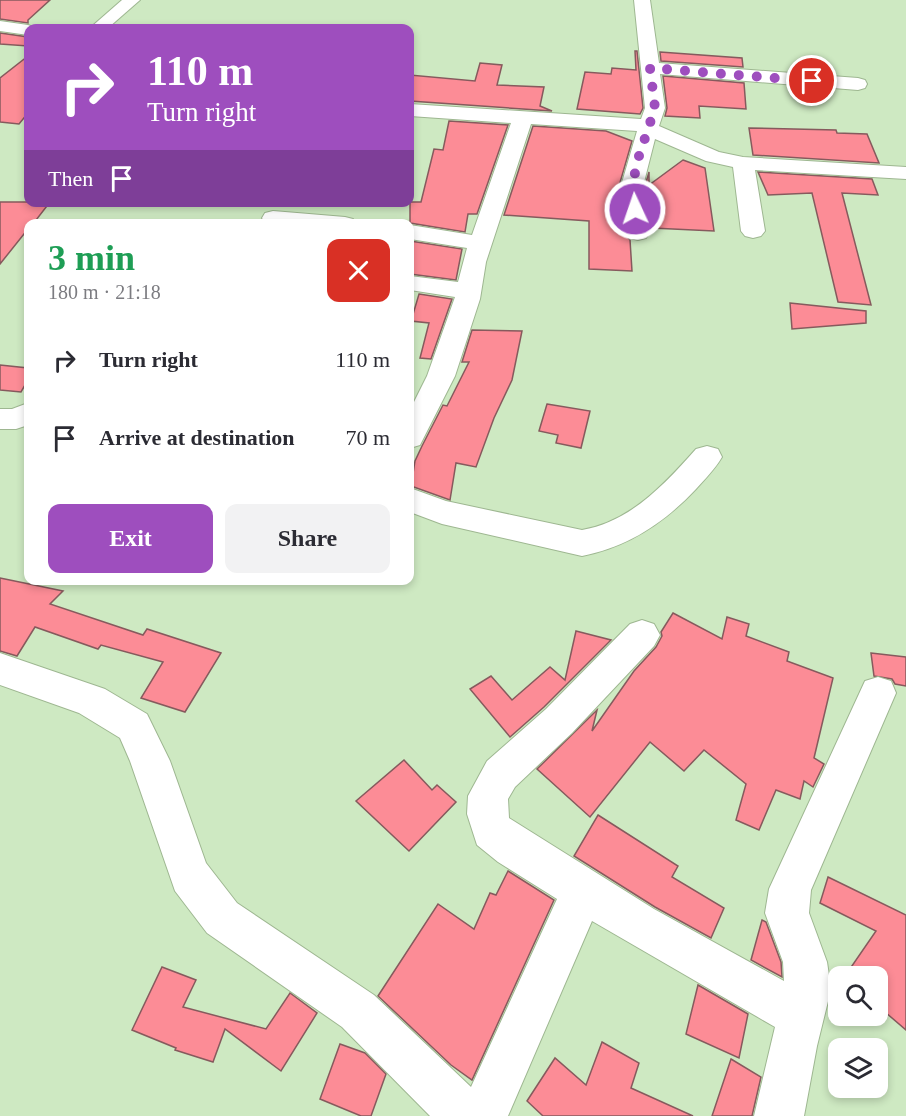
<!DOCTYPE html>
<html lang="en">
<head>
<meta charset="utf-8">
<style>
  :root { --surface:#fff; --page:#f2f2f3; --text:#2b2b33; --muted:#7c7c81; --accent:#9e4ebe }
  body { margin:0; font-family:Georgia,serif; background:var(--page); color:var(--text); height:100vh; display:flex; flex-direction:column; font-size:22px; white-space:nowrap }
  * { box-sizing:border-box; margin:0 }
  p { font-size:20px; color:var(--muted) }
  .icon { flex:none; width:33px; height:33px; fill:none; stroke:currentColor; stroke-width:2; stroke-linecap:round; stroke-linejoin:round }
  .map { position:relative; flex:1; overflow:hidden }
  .drawer { position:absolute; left:24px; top:219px; width:390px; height:366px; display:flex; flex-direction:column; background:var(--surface); border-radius:12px; box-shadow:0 3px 9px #0003 }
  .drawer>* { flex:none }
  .hud { position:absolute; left:24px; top:24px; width:390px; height:183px; border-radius:12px; box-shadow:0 3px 9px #0003; background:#9e4ebe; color:#fff; overflow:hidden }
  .controls { position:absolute; left:828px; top:966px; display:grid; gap:12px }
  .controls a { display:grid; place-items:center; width:60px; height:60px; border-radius:12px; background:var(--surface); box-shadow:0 3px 9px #0003; font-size:30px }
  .pin { position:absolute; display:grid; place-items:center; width:51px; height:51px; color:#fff; margin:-26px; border:3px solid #fff; border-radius:50%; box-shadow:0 2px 6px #0007 }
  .me { position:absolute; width:66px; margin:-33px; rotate:357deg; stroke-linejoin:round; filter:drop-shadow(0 0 4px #0008) }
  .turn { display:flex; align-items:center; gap:21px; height:126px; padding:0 24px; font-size:27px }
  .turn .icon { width:78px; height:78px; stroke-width:2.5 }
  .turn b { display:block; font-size:42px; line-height:51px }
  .then { display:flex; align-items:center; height:57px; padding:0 24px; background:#0003; gap:12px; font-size:22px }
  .round { display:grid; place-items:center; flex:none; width:63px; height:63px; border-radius:12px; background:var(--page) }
  .head { display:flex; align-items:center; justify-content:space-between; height:102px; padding:0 24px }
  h1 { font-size:36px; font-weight:700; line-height:45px; color:#1e9e55 }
  .cta { display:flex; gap:12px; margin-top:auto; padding:12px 24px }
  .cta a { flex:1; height:69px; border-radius:12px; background:var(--accent); color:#fff; font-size:24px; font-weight:700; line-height:69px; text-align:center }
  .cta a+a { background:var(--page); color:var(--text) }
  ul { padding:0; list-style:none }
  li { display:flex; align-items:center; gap:18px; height:78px; padding:0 24px }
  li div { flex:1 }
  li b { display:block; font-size:22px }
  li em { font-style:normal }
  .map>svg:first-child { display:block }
  .building { fill:#fc8c96; stroke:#865a5d; stroke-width:1.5 }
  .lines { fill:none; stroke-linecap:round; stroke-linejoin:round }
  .minor-casing { stroke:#9eb791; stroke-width:2 }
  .minor { fill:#fff; fill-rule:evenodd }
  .route { stroke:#9e4ebe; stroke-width:10; stroke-dasharray:0 18 }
</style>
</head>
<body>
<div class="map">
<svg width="906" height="1116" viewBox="0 0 906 1116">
  <rect width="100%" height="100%" fill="#cee9c2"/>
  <g class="building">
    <path d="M0,0H50L28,20V23L0,19Z"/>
    <path d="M0,33L28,37V46L0,44Z"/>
    <path d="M635,51H637L643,108L640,114L577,109L585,72L611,74L612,68L636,70Z"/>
    <path d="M660,52L742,58L743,67L661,61Z"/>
    <path d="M28,56V113L19,124L0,122V78Z"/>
    <path d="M480,63L502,65L497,85L544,87L540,106L552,111L410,101V75L475,81Z"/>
    <path d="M663,76L744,83L746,109L699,106L700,118L665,116L667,108Z"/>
    <path d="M449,121L508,125L477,214H468L465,232L410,223V202H421L434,149L443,150Z"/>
    <path d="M533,126L606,131L632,141L619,186L624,233L630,240L632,271L589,269V221L504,215Z"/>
    <path d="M749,128L836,130L837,133L867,134L879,163L753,155Z"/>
    <path d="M683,160L705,168L714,231L652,228L645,186L649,172V185Z"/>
    <path d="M758,172L872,179L878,195L842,193L871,305L838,302L812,193L768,195Z"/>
    <path d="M0,202H50L33,224H28V229L0,264Z"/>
    <path d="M410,241L462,249L456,280L410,274Z"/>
    <path d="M419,294L452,299L431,359L420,358L429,323L411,321Z"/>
    <path d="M790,303L866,311V323L792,329Z"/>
    <path d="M472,330L522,331L512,380L494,418L476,467L456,463L450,500L411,486L415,461L422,446L443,405L447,406L469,362H462Z"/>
    <path d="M0,365L28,368V380L21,392L0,390Z"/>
    <path d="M547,404L590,411L581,448L556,443L558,435L539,431Z"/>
    <path d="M0,578L63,591L50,604L143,635L147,629L221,653L185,712L141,698L163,662L101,645L98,649L35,627L17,656L0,651Z"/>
    <path d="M673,613L722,639L727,617L749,624L746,636L789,652L787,661L833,678L814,758L824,764L813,787L804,781L800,799L776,790L759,830L736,820L746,784L704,750L684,771L650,742L590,817L537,769L597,710L592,731L634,671L656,647L662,636L661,632Z"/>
    <path d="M576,631L611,640L544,707L510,737L470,689L491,676L512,700L550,667L565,680Z"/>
    <path d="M871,653L906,657V686L895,684L892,679L874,676Z"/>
    <path d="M404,760L432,790L437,785L456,802L409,851L356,801Z"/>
    <path d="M598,815L678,866L672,877L724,908L711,938L655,907L574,856Z"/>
    <path d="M508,871L554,900L472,1080L451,1065L378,996L438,904L474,929L490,893L496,895Z"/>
    <path d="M828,877L906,915V1030L878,1006V976H845L876,931L820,903Z"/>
    <path d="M762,920L766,922L781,962L782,977L751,960Z"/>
    <path d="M162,967L196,980L183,1007L266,1029L290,993L317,1013L281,1071L225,1029L213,1062L175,1050L176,1048L132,1030Z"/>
    <path d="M698,985L748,1014L739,1058L686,1034Z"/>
    <path d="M602,1042L639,1063L631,1088L693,1116H543L527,1101L555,1058L586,1085Z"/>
    <path d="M340,1044L365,1053L386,1074L371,1116H361L320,1099Z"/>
    <path d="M731,1059L761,1077L752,1116H712Z"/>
  </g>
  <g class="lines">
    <g class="minor-casing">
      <g id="minor">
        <path d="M122,0H140L108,28H90Z"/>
        <path d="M634,0H650L659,63L858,78L865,80L867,84L865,88L858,90L660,74L665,108L659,126L719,152L743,157L906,167V179L755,170L765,231L761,236L753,238L745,236L741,231L733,167L706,161L655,139L643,186L650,233L646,238L638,240L630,238L626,233L621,186L637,131L531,124L486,262L480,299L455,376L420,445L410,448V410L427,376L455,297L410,290V276L458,282L467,248L410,239V225L472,235L511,123L410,116V104L641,119L645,108Z"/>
        <path d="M0,21L28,25L36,28H28V35L0,31Z"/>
        <path d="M273,211L345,217L353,219L356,224L265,223L262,218L265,213Z"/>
        <path d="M28,403V425L16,429H0V409H12Z"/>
        <path d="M707,446L718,449L722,457C715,469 705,479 696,489C664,523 628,547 582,556L442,524L410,512V488L446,501L582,530C630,522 665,484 696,449Z"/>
        <path d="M642,620L654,624L660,635L654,646L572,733L515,787L508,799L509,818L654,909L784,981L783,962L765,913L769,889L865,681L878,677L891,681L896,693L811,890L809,913L827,962L831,989L817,1046L804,1116H754L775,1027L592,921L508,1116H430L342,1027L207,933L175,891L130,761L120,738L79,713L0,685V653L105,689L147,714L170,761L206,863L237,903L374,995L471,1087L557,899L498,862L477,845L467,814L468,796L487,761L546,709L630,624Z"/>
      </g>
    </g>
    <use href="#minor" class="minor"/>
  </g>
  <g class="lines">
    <path class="route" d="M635,209L632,186L639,156L655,108L650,68L812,81"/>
  </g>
</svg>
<div class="controls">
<a><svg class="icon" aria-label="search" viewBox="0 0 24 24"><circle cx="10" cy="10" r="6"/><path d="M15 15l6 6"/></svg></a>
<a><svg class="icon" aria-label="layers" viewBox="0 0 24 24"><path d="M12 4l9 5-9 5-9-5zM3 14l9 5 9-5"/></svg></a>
</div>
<div class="pin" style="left:812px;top:81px;background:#d93025"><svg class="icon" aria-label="arrive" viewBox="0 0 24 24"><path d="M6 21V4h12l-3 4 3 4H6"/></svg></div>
<svg class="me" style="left:635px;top:209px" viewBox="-20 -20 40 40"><circle r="17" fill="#9e4ebe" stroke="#fff" stroke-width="3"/><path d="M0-11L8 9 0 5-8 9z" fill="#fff"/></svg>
<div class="hud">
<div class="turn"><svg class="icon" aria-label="right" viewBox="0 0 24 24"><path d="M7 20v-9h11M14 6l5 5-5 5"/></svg><div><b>110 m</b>Turn right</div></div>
<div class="then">Then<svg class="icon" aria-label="arrive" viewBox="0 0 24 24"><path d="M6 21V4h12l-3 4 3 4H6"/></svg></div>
</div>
<section class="drawer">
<div class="head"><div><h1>3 min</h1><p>180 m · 21:18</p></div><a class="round" style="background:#d93025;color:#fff"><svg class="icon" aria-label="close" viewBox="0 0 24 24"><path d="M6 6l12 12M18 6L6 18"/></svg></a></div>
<ul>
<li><svg class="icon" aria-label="right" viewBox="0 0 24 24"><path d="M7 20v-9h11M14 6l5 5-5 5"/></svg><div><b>Turn right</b></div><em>110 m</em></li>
<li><svg class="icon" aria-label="arrive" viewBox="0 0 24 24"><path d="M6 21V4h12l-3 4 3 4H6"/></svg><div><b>Arrive at destination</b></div><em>70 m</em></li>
</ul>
<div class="cta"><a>Exit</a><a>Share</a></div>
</section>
</div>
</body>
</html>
